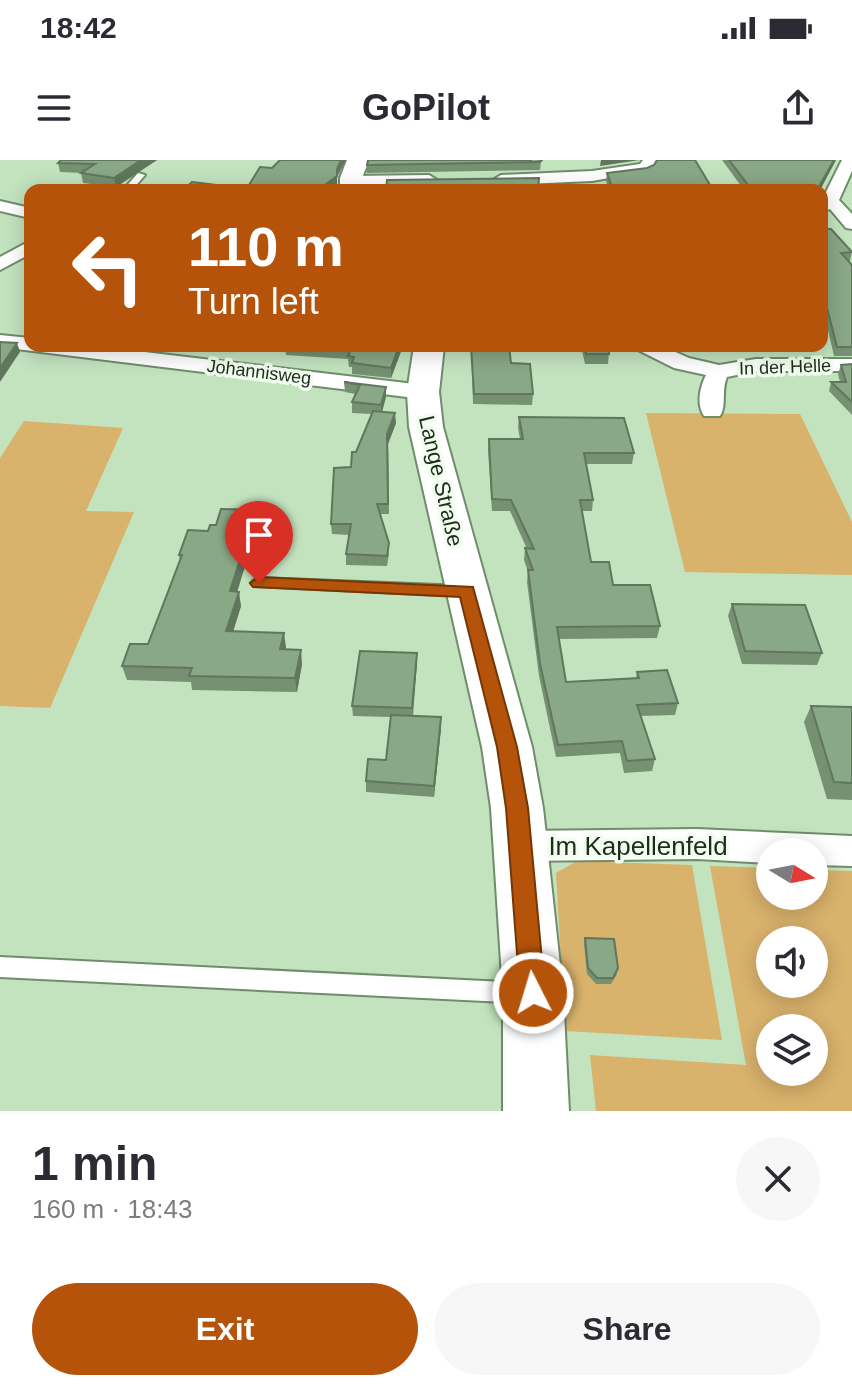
<!DOCTYPE html>
<html lang="en">
<head>
<meta charset="utf-8">
<style>
  :root { --surface:#fff; --page:#f7f7f7; --text:#2b2b33; --muted:#7c7c81; --accent:#b45309 }
  body { margin:0; font-family:Helvetica,sans-serif; background:var(--page); color:var(--text); height:100vh; display:flex; flex-direction:column; font-size:30px; white-space:nowrap }
  * { box-sizing:border-box; margin:0 }
  p { font-size:26px; color:var(--muted) }
  .icon { flex:none; width:44px; height:44px; fill:none; stroke:currentColor; stroke-width:2; stroke-linecap:round; stroke-linejoin:round }
  .map { position:relative; height:951px; overflow:hidden }
  .side { display:flex; flex-direction:column; background:var(--surface); flex:1 }
  .side>* { flex:none }
  .banner { position:absolute; left:24px; top:24px; width:804px; height:168px; border-radius:16px; box-shadow:0 4px 20px #0003; background:#b45309; color:#fff; overflow:hidden }
  .needle { width:52px; rotate:100deg }
  .fabs { position:absolute; left:756px; top:678px; display:grid; gap:16px }
  .fabs a { display:grid; place-items:center; width:72px; height:72px; border-radius:50%; background:var(--surface); box-shadow:0 4px 20px #0003; font-size:40px }
  .pin { position:absolute; display:grid; place-items:center; width:68px; height:68px; color:#fff; margin:-82px -34px; border-radius:50% 50% 50% 0; rotate:-45deg; box-shadow:0 0 8px #0007 }
  .pin .icon { rotate:45deg }
  .me { position:absolute; width:88px; margin:-44px; rotate:355deg; stroke-linejoin:round; filter:drop-shadow(0 0 6px #0008) }
  .turn { display:flex; align-items:center; gap:28px; height:168px; padding:0 32px; font-size:36px }
  .turn .icon { width:104px; height:104px; stroke-width:2.5 }
  .turn b { display:block; font-size:56px; line-height:68px }
  .round { display:grid; place-items:center; flex:none; width:84px; height:84px; border-radius:42px; background:var(--page) }
  .overview { display:flex; align-items:center; justify-content:space-between; height:136px; padding:0 32px }
  h1 { font-size:48px; font-weight:700; line-height:60px }
  .cta { display:flex; gap:16px; margin-top:auto; padding:16px 32px }
  .cta a { flex:1; height:92px; border-radius:48px; background:var(--accent); color:#fff; font-size:32px; font-weight:700; line-height:92px; text-align:center }
  .cta a+a { background:var(--page); color:var(--text) }
  .status { display:flex; justify-content:space-between; align-items:center; height:56px; padding:0 40px; background:var(--surface); direction:ltr }
  .status svg { height:22px; fill:currentColor }
  header { display:flex; justify-content:space-between; align-items:center; height:104px; padding:0 32px; background:var(--surface); font-size:36px; font-weight:700 }
  .map>svg:first-child { display:block }
  .green { fill:#d9b26c; fill-rule:evenodd }
  .lines { fill:none; stroke-linecap:round; stroke-linejoin:round }
  .service-casing { stroke:#6f8d6b; stroke-width:4 }
  .minor-casing { stroke:#6f8d6b; stroke-width:4 }
  .secondary-casing { stroke:#6f8d6b; stroke-width:4 }
  .service { fill:#fff; fill-rule:evenodd }
  .minor { fill:#fff; fill-rule:evenodd }
  .secondary { fill:#fff; fill-rule:evenodd }
  .wall { fill:#769072 }
  .shaded-wall { fill:#60765d }
  .building { fill:#89a885; stroke:#60765d; stroke-width:2 }
  .route { fill:#b45309; stroke:#753606; stroke-width:2 }
  .labels { text-anchor:middle; dominant-baseline:central; stroke-width:7; stroke-linejoin:round; paint-order:stroke }
  .far-street-label { font-size:18px; fill:#1f2b1d; stroke:#f1feef }
  .street-label { font-size:22px; fill:#1f2b1d; stroke:#f1feef }
  .near-street-label { font-size:26px; fill:#1f2b1d; stroke:#f1feef }
</style>
</head>
<body>
<div class="status"><b>18:42</b><svg viewBox="0 0 49 12"><path d="M0 12V9h3v3zM5 12V6h3v6zM10 12V3h3v9zM15 12V0h3v12zM26 1h20v11H26zM47 4h2v5h-2z"/></svg></div>
<header><svg class="icon" aria-label="menu" viewBox="0 0 24 24"><path d="M4 6h16M4 12h16M4 18h16"/></svg>GoPilot<svg class="icon" aria-label="share" viewBox="0 0 24 24"><path d="M12 15V3M7 8l5-5 5 5M5 13v7h14v-7"/></svg></header>
<div class="map">
<svg width="852" height="951" viewBox="0 0 852 951">
  <rect width="100%" height="100%" fill="#c3e3bf"/>
  <g class="green">
    <path d="M646,253L800,254L852,362V415L685,412Z"/>
    <path d="M24,261L123,268L86,351L134,352L50,548L0,546V298Z"/>
    <path d="M577,701L692,705L722,880L565,871L556,713Z"/>
    <path d="M710,706L770,708V736H814V710L852,711V951H596L590,895L746,905ZM814,780V824H770V780ZM814,868V912H770V868Z"/>
  </g>
  <g class="lines">
    <g class="service-casing">
      <g id="service">
        <path d="M138,13L145,15L132,30H123Z"/>
        <path d="M259,418L465,426L473,431L465,436L254,426L251,423L254,420Z"/>
        <path d="M0,797L523,823L531,826L534,833L531,840L523,843L0,817Z"/>
      </g>
    </g>
    <g class="minor-casing">
      <g id="minor">
        <path d="M643,0H658L650,11L592,21L501,25L493,20L501,15L592,11L640,4Z"/>
        <path d="M842,0H852V11L839,40L852,54V69L846,68L830,49L822,52V40Z"/>
        <path d="M429,15L437,20L435,23L351,26L343,21L351,16Z"/>
        <path d="M0,41L30,48V58L0,51Z"/>
        <path d="M30,81V94L0,110V97Z"/>
        <path d="M0,175L30,178V186H94L423,225L434,232L423,239L0,187Z"/>
        <path d="M635,186H662L689,198L719,205L756,199H852V211H756L727,217C721,231 727,246 720,256H704C696,244 700,227 706,215L674,208L638,190Z"/>
        <path d="M697,669L852,676V706L814,705V692H770V703L697,699L520,701L507,697L502,686L507,675L520,671Z"/>
      </g>
    </g>
    <g class="secondary-casing">
      <g id="secondary">
        <path d="M347,0H369L362,18L364,30H340V18Z"/>
        <path d="M414,186H444L439,232L443,267L532,587L543,648L563,833L569,951H503V833L491,648L482,587L409,267L407,232Z"/>
      </g>
    </g>
    <use href="#service" class="service"/>
    <use href="#minor" class="minor"/>
    <use href="#secondary" class="secondary"/>
  </g>
  <g class="wall">
    <path d="M157,0L116,27L83,23L81,13H82L60,12L58,3Z"/>
    <path d="M533,0L532,2L541,1L540,10L367,13V5Z"/>
    <path d="M722,0H836L820,30H744Z"/>
    <path d="M654,5L713,30H609L606,21L607,13L647,8Z"/>
    <path d="M822,69L852,92L850,101H848L852,105V196H834L825,157H822Z"/>
    <path d="M285,186H403L391,218L352,214V207H349L348,199L286,195Z"/>
    <path d="M471,186L511,203L533,234L532,245L473,244Z"/>
    <path d="M581,186H619V191H609L608,204H585Z"/>
    <path d="M852,204V255L829,231L831,222H840L838,214L841,205Z"/>
    <path d="M344,222L386,227V237L382,252L396,263L388,284L389,354H380L389,394L387,406L346,405V394L349,375L332,374L331,364L356,292L372,254L352,253V242L355,234L345,232Z"/>
    <path d="M519,257L634,293L632,304H586L593,340L592,351H582L591,402L613,425L660,466L657,478L559,479L566,522L636,518L637,512L678,543L675,555L641,556L655,599L652,611L624,613L620,593L556,597L539,516L527,422L528,412L524,400L525,388L527,389L510,351H492L488,290L489,279H520L518,268Z"/>
    <path d="M262,350L264,364L258,387L251,386L237,431L241,446L233,471L286,487L285,489L302,504L297,532L192,530L191,522L127,520L122,506L148,484L180,401L179,395L216,365Z"/>
    <path d="M732,444L822,493L817,505L742,504L728,456Z"/>
    <path d="M417,503L413,556L441,568L434,637L366,632V621L386,600L391,557L353,556L352,546Z"/>
    <path d="M811,546L852,547V640L827,639L804,562Z"/>
    <path d="M585,778L617,814L611,824H596L587,814L584,784Z"/>
  </g>
  <g class="shaded-wall">
    <path d="M141,0H157L116,27L114,18Z"/>
    <path d="M341,0H346L337,17V25L330,30H318L337,9Z"/>
    <path d="M601,0H640L600,6Z"/>
    <path d="M834,0H836L820,30H817Z"/>
    <path d="M17,183L20,192L0,222V208Z"/>
    <path d="M399,186H403L391,218V208Z"/>
    <path d="M386,227V237L381,255V245Z"/>
    <path d="M395,253L396,263L388,284L389,354L387,274Z"/>
    <path d="M262,350L264,364L258,387L256,372Z"/>
    <path d="M249,372L251,386L233,446L230,431Z"/>
    <path d="M239,432L241,446L229,485L226,471Z"/>
    <path d="M284,473L286,487L282,504L280,489Z"/>
    <path d="M301,490L302,504L297,532L295,518Z"/>
    <path d="M417,493V503L412,558V548Z"/>
    <path d="M441,557V568L434,637V626Z"/>
  </g>
  <g class="building">
    <path d="M61,0H141L114,18L81,13L95,4L58,3Z"/>
    <path d="M280,0H341L337,9V16L318,30H246L260,7L272,8Z"/>
    <path d="M368,0H530L529,2L541,1L540,2L367,5Z"/>
    <path d="M657,0H695L713,30H613L607,13L647,8L654,5Z"/>
    <path d="M729,0H834L817,30H752Z"/>
    <path d="M539,18L538,30H386L387,20Z"/>
    <path d="M192,22L241,28L237,30H183Z"/>
    <path d="M822,69H831L852,92L841,93L852,105V187H837L827,148H822V127H826L822,121Z"/>
    <path d="M0,182L17,183L0,208Z"/>
    <path d="M305,186H399L391,208L352,203L354,197L348,196L351,189Z"/>
    <path d="M471,186H509L511,203L530,204L533,234H474Z"/>
    <path d="M585,186H608L609,194H586Z"/>
    <path d="M852,204V242L831,222H846L841,205Z"/>
    <path d="M344,222L386,227L381,245L352,242L360,225Z"/>
    <path d="M373,251L395,253L387,274L388,344H377L389,383L387,396L346,394L351,364H331L334,308L351,307L352,292H356Z"/>
    <path d="M519,257L624,258L634,293H584L593,340H580L591,402H609L613,425H650L660,466L557,467L566,522L639,518L637,512L667,510L678,543L637,545L655,599L627,601L622,581L558,585L540,504L528,410H533L525,388L534,389L511,340L492,339L489,279H523Z"/>
    <path d="M221,349L262,350L256,372H249L230,431L239,432L226,471L284,473L280,489L301,490L295,518L189,516L192,508L122,506L130,484H148L182,395H179L188,370L208,371L210,365H216Z"/>
    <path d="M732,444L805,445L822,493L745,491Z"/>
    <path d="M360,491L417,493L412,548L352,546Z"/>
    <path d="M811,546L852,547V623L834,622Z"/>
    <path d="M391,555L441,557L434,626L366,621L368,599L386,600Z"/>
    <path d="M585,778L614,779L618,808L613,818H597L588,808Z"/>
  </g>
  <path class="route" d="M259,417L473,427L517,587L528,648L545,833L542,841L533,845L524,841L520,833L506,648L497,587L460,437L253,427L250,423Z"/>
  <g class="labels">
    <g class="far-street-label">
      <text transform="translate(785 207) rotate(-2)">In der Helle</text>
      <text transform="translate(259 212) rotate(7)">Johannisweg</text>
    </g>
    <g class="street-label">
      <text transform="translate(441 321) rotate(77)">Lange Straße</text>
    </g>
    <g class="near-street-label">
      <text x="638" y="686">Im Kapellenfeld</text>
    </g>
  </g>
</svg>
<div class="fabs">
<a><svg class="needle" viewBox="-14 -14 28 28"><path d="M0-13l5 13h-10z" fill="#e53935"/><path d="M0 13l5-13h-10z" fill="#7c7c81"/></svg></a>
<a><svg class="icon" aria-label="sound" viewBox="0 0 24 24"><path d="M4 9h4l5-4v14l-5-4H4zM17 9q2 3 0 6"/></svg></a>
<a><svg class="icon" aria-label="layers" viewBox="0 0 24 24"><path d="M12 4l9 5-9 5-9-5zM3 14l9 5 9-5"/></svg></a>
</div>
<div class="pin" style="left:259px;top:423px;background:#d93025"><svg class="icon" aria-label="arrive" viewBox="0 0 24 24"><path d="M6 21V4h12l-3 4 3 4H6"/></svg></div>
<svg class="me" style="left:533px;top:833px" viewBox="-20 -20 40 40"><circle r="17" fill="#b45309" stroke="#fff" stroke-width="3"/><path d="M0-11L8 9 0 5-8 9z" fill="#fff"/></svg>
<div class="banner">
<div class="turn"><svg class="icon" aria-label="left" viewBox="0 0 24 24"><path d="M17 20v-9H6M10 6l-5 5 5 5"/></svg><div><b>110 m</b>Turn left</div></div>
</div>
</div>
<section class="side">
<div class="overview"><div><h1>1 min</h1><p>160 m · 18:43</p></div><a class="round"><svg class="icon" aria-label="close" viewBox="0 0 24 24"><path d="M6 6l12 12M18 6L6 18"/></svg></a></div>
<div class="cta"><a>Exit</a><a>Share</a></div>
</section>
</body>
</html>
